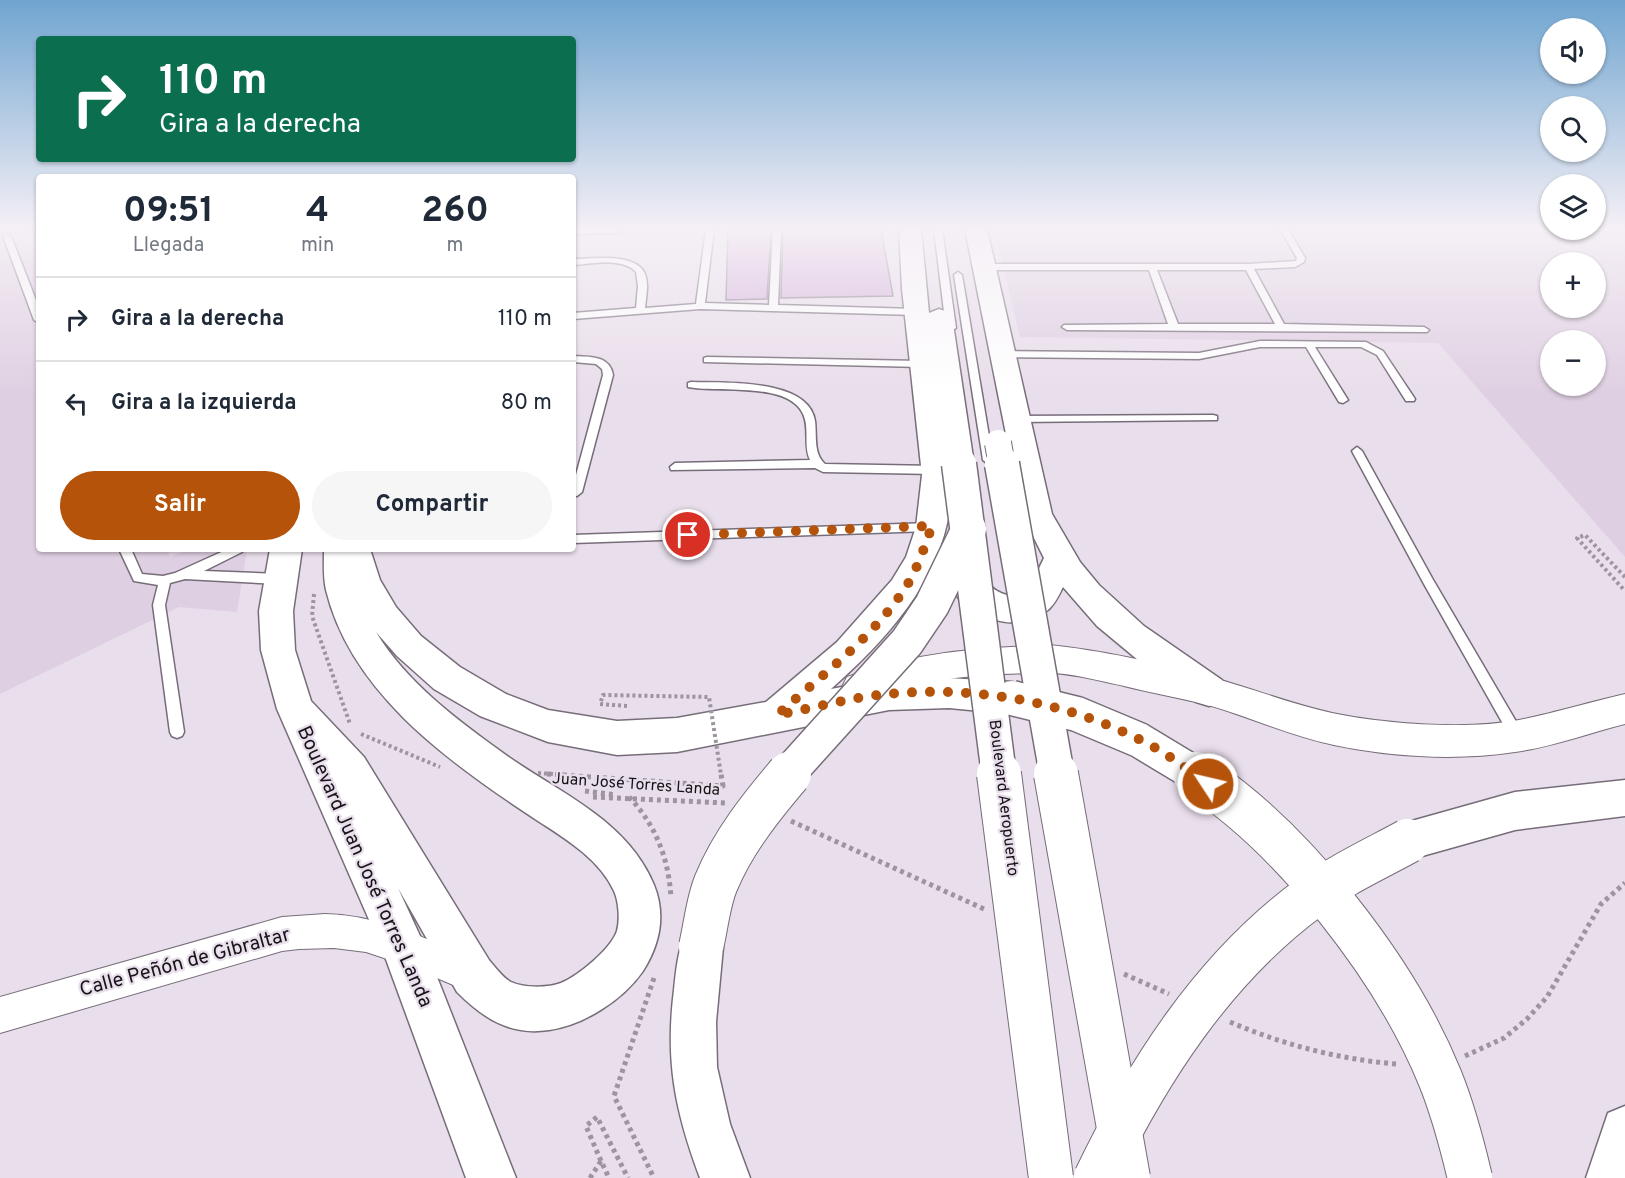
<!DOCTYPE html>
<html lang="es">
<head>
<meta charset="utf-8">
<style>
  :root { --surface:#fff; --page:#f6f6f7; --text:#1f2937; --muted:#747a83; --line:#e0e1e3; --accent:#b45309 }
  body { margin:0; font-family:Overpass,sans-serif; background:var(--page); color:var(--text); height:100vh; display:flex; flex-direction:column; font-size:22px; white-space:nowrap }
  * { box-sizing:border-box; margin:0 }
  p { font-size:20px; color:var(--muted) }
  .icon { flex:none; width:33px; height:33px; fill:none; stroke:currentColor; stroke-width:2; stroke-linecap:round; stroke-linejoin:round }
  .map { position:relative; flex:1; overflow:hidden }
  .panel { position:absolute; left:36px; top:174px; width:540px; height:378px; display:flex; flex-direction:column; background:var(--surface); border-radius:6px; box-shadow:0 2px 4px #0004 }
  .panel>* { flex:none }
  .top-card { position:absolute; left:36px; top:36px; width:540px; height:126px; border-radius:6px; box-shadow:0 2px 4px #0004; background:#0b6e4f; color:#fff; overflow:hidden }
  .tools { position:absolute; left:1540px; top:18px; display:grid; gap:12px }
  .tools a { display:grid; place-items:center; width:66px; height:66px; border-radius:50%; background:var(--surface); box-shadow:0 2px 4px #0004; font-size:30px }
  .pin { position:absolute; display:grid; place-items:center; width:51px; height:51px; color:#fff; margin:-26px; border:3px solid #fff; border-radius:50%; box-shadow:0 2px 6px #0007 }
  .me { position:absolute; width:66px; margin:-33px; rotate:305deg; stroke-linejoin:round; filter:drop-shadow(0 0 4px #0008) }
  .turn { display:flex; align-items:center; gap:21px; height:126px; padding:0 24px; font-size:27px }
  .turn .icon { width:78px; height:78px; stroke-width:2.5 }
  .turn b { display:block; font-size:42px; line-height:51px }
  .eta { display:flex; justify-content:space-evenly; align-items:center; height:102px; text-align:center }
  .eta b { font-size:36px; font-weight:700; line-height:42px }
  .primary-button { display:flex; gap:12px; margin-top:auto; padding:12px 24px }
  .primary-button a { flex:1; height:69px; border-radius:36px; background:var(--accent); color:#fff; font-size:24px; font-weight:700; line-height:69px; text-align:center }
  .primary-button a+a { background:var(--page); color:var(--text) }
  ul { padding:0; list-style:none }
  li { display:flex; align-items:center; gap:18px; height:84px; padding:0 24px; border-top:2px solid var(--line) }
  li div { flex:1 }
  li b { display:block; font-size:22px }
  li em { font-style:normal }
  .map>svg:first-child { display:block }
  .built { fill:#dfcfe2; fill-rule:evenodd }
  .building { fill:#d5b0db; stroke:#857b86; stroke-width:1.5 }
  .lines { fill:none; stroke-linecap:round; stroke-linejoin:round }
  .service-casing { stroke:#776d79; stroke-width:3 }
  .minor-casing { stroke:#776d79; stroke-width:2 }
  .tertiary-casing { stroke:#776d79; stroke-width:2 }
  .primary-casing { stroke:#776d79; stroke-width:3 }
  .path-far1 { stroke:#9d949f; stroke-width:4; stroke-dasharray:3 3; stroke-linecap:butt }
  .path { stroke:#9d949f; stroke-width:5; stroke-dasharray:4 4; stroke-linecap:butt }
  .service { fill:#fff; fill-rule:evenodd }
  .minor { fill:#fff; fill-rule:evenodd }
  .tertiary { fill:#fff; fill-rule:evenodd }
  .primary { fill:#fff; fill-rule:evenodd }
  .primary-bridge-far2-casing { stroke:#776d79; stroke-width:28; stroke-linecap:butt }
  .primary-bridge-far1-casing { stroke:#776d79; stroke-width:37; stroke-linecap:butt }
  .primary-bridge-casing { stroke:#776d79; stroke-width:46; stroke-linecap:butt }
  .path-bridge-far1 { stroke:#9d949f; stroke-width:4; stroke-dasharray:3 3; stroke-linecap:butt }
  .path-bridge { stroke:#9d949f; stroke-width:5; stroke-dasharray:4 4; stroke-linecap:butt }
  .primary-bridge-far2 { stroke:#fff; stroke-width:26 }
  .primary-bridge-far1 { stroke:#fff; stroke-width:34 }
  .primary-bridge { stroke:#fff; stroke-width:44 }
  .route { stroke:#b45309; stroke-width:10; stroke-dasharray:0 18 }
  .labels { text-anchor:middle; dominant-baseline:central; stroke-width:4.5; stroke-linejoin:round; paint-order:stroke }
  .street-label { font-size:16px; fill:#171318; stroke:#e9deeb }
  .near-street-label { font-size:20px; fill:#171318; stroke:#e9deeb }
</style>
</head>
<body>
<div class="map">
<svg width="1625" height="1178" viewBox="0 0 1625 1178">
  <rect width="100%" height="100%" fill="#e9deeb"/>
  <g class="built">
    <path d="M0,229H39V549H168L170,557L188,549H247L237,612L179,607L0,694Z"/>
    <path d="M994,229H1625V557L1438,343L1020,337ZM1551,262H1596V308H1551ZM1551,340H1596V386H1551Z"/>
  </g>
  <g class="building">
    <path d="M728,229H771L767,299L726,300Z"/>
    <path d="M783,229H881L893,296L781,298Z"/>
  </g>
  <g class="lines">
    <g class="service-casing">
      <g id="service">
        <path d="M622,229L623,231L619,233L573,234V230Z"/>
        <path d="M706,229H714L705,303L769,305L773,229H781L778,305L916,309L921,312L916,315L700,309L573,319V313L636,308L638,286L636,272C623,257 591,264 573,265V259C592,259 636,252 645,274C649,284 646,297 645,308L696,304Z"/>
        <path d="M934,229H942L956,328L951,331L946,328Z"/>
        <path d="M1280,229H1288L1305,258L1304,262L1295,267L1254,269L1284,324L1424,327L1429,330L1427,332L1067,330L1062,327L1064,325L1168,324L1149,270H984L980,267L984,264H1249L1296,261L1297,258ZM1157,270H1246L1275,324H1178Z"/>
        <path d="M4,234L11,236L39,308V323L34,320L3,236Z"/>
        <path d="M958,272L962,275L993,460L988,464L983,460L954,275Z"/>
        <path d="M1260,341L1366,342L1383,351L1415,399L1414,401H1406L1377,355L1361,347H1315L1348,400L1343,403L1339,402L1306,347H1260L1199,359L1002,357L997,354L1002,351L1199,353Z"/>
        <path d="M573,356C589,357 610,355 613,375L582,492L577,496L573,495V486L603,375L602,369L596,364L573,362Z"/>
        <path d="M707,357L922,361L927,364L922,367L704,362V358Z"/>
        <path d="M691,382C723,383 809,378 815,421C817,436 813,453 825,464L936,466L941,470L936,474L823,472L815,468L671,470L670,467L675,463L810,460C803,446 810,428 803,414C788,381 717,393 688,387V383Z"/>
        <path d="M1213,415L1217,416V420L1016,422L1011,419L1016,416Z"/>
        <path d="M1357,447L1362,451L1432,578L1521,730L1523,734L1521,738L1516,740L1511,738L1424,584L1352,451Z"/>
        <path d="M930,523L936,527L930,531L573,543V535Z"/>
        <path d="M119,549H131L142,574L163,576L175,573L228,549H244L242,552L204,571L280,574L284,576L286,579L284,582L280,584L185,579L170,583L165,605L184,732L182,736L177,738L172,736L170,732L153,605L158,585L134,581Z"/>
      </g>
    </g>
    <g class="minor-casing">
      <path id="minor" d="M325,914C382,915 433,942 484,964L489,976L484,988L472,993L411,967L366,952L334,948L299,949L282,951L0,1033V997L282,917Z"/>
    </g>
    <g class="tertiary-casing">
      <path id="tertiary" d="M1049,645C1099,650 1161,663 1210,677C1251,688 1291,704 1332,713C1385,724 1466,730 1519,720C1554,713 1590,702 1625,694V724C1589,733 1552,747 1515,752C1456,761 1391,757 1334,745C1290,736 1250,717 1208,705C1180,698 1152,693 1124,686C1099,681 1073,673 1048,673C996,673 939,676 890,691C873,696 865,704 847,697L842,687L847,677C915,652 977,648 1049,645Z"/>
    </g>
    <g class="primary-casing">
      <g id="primary">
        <path d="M899,229H921L929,313L939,309L948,312L952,317L974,464L969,471L959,474L951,472C957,563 894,633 831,689L889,678H949L1012,682L1025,687L1030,698L1025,709L1012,714L949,708L889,710L677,752L617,755L548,742L480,716L434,689L397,656L376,632C406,682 456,719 503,753C557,792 627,819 654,885C666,915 660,944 643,971C623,1000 584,1025 549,1030C510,1036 483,1018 457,992L398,888L426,949L516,1178H466L384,954L277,709L261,650L259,611L270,549H302L293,611L295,650L311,701L364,757L489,960C495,967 503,978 511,982C524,988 548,988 561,983C578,976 611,949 617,931C620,920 619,902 614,891C597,854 555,833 523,811C442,757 350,689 326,590C323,577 324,562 324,549H370L380,580L396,607L421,636L460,667L506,694L548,710L617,721L677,718L766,702L837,642L892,580L906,557L916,527L922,475L902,289Z"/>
        <path d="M965,229H987L1052,514L1080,562L1099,585L1144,626L1222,680L1227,691L1222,702L1209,706L1196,702L1144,665L1097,626L1063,587C1059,595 1055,604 1048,610C1024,632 985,622 963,603C955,595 950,586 945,576L949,567C982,557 981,597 1018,596L1032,583L1044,558L1022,514Z"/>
        <path d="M1625,780V816L1515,830L1408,860L1394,855L1388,841L1394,827L1408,822L1515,792Z"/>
        <path d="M701,925L716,932L723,947L716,1022L717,1067L730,1124L750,1178H700C675,1111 665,1061 674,990C676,970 678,950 686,932Z"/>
        <path d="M1625,1106V1178H1586L1608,1113Z"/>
      </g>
    </g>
    <g class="path-far1">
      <path d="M1625,577L1585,535L1577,538L1625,591"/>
      <path d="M314,594L312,616L350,724"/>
      <path d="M361,734L440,767"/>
    </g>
    <g class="path">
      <path d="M585,791L616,795"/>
      <path d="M593,797L726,803"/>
      <path d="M629,797C656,825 669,860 671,898"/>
      <path d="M791,821L984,909"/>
      <path d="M1124,974L1169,994"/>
      <path d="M654,978L614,1096L654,1178"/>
      <path d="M1230,1022C1284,1045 1338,1059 1396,1064"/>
      <path d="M1465,1056L1504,1038L1527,1019L1547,997L1601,904L1625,883"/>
      <path d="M601,1161L586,1126L597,1117L628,1178"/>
      <path d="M590,1178L601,1161L609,1178"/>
    </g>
    <use href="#service" class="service"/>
    <use href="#minor" class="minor"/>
    <use href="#tertiary" class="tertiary"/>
    <use href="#primary" class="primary"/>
    <g class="primary-bridge-far2-casing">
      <path id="primary-bridge-far2" d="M998,443L1002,466"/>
    </g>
    <g class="primary-bridge-far1-casing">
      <g id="primary-bridge-far1">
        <path d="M959,464L999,775"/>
        <path d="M1002,464L1057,775"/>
        <path d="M1012,698L1077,714L1139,740L1197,775"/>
        <path d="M787,775L907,642L932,605L969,529"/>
      </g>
    </g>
    <g class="primary-bridge-casing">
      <g id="primary-bridge">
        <path d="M999,774L1051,1178"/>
        <path d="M1056,774L1128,1178"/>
        <path d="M1195,774C1293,837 1396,970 1440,1078C1453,1110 1462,1144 1470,1178"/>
        <path d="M701,947C706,926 708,902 716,883C733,842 761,807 789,774"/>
        <path d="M1096,1178C1147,1072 1213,969 1309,898C1340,875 1375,859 1408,841"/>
      </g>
    </g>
    <g class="path-bridge-far1">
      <path d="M627,706L600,704L603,695L709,697L721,775"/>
      <path d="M538,773L568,775"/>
    </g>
    <path class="path-bridge" d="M547,774L723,786L721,774"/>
    <use href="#primary-bridge-far2" class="primary-bridge-far2"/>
    <use href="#primary-bridge-far1" class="primary-bridge-far1"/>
    <use href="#primary-bridge" class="primary-bridge"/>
  </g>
  <linearGradient id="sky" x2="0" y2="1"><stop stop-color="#70a5d0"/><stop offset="0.58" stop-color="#f5f0f6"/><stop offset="1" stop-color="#f5f0f6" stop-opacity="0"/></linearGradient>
  <rect width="1625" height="393" fill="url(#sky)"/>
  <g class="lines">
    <path class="route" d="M688,535L932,526C924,548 917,571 904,590C871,639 821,676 777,715C814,708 852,697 889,694C982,685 1079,704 1159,750C1176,760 1192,773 1208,784"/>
  </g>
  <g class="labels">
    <g class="street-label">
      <text transform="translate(636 785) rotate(4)">Juan José Torres Landa</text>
      <text transform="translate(1003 798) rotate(83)">Boulevard Aeropuerto</text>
    </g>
    <g class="near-street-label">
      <text transform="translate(364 867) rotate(66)">Boulevard Juan José Torres Landa</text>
      <text transform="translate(185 963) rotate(-15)">Calle Peñón de Gibraltar</text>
    </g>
  </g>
</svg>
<div class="tools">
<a><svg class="icon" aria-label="sound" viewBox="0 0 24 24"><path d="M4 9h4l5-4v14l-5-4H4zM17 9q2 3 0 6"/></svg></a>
<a><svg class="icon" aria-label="search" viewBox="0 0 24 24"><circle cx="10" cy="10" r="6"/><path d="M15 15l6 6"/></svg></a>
<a><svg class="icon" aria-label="layers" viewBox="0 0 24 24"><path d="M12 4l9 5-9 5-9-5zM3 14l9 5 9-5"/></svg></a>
<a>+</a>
<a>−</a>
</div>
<div class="pin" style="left:688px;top:535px;background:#d93025"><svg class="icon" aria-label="arrive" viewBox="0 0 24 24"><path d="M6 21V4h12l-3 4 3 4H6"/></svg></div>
<svg class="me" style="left:1208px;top:784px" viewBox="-20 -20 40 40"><circle r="17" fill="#b45309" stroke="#fff" stroke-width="3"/><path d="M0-11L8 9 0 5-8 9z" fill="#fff"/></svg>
<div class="top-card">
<div class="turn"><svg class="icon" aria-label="right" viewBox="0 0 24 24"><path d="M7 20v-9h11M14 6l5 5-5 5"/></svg><div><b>110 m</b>Gira a la derecha</div></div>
</div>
<section class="panel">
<div class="eta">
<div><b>09:51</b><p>Llegada</p></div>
<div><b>4</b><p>min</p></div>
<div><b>260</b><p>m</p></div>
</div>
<ul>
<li><svg class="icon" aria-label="right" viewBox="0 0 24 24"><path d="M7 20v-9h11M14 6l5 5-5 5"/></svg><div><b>Gira a la derecha</b></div><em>110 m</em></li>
<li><svg class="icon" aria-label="left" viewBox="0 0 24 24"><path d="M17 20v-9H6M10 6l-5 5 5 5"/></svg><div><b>Gira a la izquierda</b></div><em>80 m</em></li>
</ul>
<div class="primary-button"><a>Salir</a><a>Compartir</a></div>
</section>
</div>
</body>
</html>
